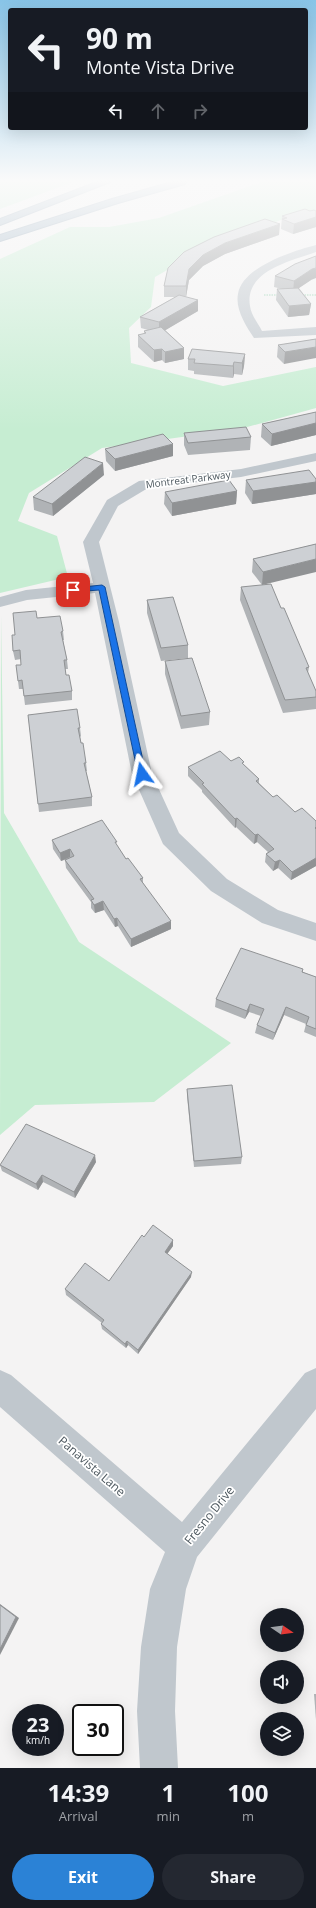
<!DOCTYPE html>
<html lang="en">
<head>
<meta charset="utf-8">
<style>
  :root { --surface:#171b24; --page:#242831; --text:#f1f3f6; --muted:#9ea1a6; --accent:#2b82d6 }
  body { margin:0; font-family:"Open Sans",sans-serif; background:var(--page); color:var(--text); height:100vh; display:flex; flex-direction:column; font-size:15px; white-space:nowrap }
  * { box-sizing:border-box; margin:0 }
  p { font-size:13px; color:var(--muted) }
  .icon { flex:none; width:22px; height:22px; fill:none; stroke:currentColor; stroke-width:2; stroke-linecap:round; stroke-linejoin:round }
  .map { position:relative; height:1768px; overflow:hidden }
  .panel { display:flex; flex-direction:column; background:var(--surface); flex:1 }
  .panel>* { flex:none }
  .top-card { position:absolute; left:8px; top:8px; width:300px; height:122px; border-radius:4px; box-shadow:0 4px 16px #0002; background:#171b24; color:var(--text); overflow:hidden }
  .needle { width:26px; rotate:103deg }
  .controls { position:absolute; left:260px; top:1608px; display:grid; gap:8px }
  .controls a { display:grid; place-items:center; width:44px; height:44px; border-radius:50%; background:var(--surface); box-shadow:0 4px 16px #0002; font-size:20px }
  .speed { position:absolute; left:12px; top:1704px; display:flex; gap:8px; font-size:20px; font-weight:700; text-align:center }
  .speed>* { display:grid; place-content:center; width:52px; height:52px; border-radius:50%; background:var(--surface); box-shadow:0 4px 16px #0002; line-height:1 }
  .speed small { font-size:10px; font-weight:400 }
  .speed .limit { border:2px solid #111; border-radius:6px; background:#fff; color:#111 }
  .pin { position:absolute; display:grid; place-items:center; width:34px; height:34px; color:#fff; margin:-17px; border-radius:8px; box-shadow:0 2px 6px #0006 }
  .me { position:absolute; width:44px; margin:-22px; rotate:348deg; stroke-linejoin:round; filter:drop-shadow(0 0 3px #0008) }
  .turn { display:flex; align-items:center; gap:14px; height:84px; padding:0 12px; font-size:18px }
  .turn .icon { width:52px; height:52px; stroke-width:2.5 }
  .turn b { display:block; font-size:28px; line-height:34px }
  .lanes { display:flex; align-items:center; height:38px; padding:0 12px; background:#0003; justify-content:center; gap:20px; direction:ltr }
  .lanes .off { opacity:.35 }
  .eta { display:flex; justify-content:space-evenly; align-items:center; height:68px; text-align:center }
  .eta b { font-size:24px; font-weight:700; line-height:28px }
  .cta { display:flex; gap:8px; margin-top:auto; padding:8px 12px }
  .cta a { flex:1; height:46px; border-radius:24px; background:var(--accent); color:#fff; font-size:16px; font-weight:700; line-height:46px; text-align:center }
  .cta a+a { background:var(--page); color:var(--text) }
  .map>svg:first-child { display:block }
  .green { fill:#c6edd2 }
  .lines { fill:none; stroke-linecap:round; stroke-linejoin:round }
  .motorway-casing { stroke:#7a93a8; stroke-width:2 }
  .path { stroke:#81c8a0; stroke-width:1; stroke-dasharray:1.5 1; stroke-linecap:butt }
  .minor { fill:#c0c7cd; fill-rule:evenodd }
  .motorway { fill:#8fa8bc; fill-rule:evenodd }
  .wall { fill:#b0b3b6 }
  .shaded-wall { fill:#909294 }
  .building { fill:#cdd0d4; stroke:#909294 }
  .route { fill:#1a73e8; stroke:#114b97 }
  .labels { text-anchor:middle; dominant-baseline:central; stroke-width:3.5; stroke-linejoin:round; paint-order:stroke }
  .street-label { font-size:10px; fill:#4c575e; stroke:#fff }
  .near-street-label { font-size:12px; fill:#4c575e; stroke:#fff }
</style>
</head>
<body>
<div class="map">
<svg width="316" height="1768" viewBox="0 0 316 1768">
  <rect width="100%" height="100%" fill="#f4f3f3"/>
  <g class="green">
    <path d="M0,182H73L0,209Z"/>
    <path d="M262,182H316V211L297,214L206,248L155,277L151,307L129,328L131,363L223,386L316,367V408L240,429L102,448L29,493L18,521L57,536L68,577L0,593V259L70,227H109L159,218Z"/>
    <path d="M1,615L4,813L79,942L231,1043L154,1102L35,1105L0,1135Z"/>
  </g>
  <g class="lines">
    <g class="motorway-casing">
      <g id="motorway">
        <path d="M97,182H110L0,225V219Z"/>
        <path d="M172,182H186L185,184L118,203L0,241V235L112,199Z"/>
      </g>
    </g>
    <g class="path">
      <path d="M264,295H279"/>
      <path d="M302,295H316"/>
    </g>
    <g class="minor">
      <path d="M316,245V252C291,261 244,271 250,306C251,315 258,323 262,331L316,327V335L254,338C246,326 235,309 238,294C242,267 293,251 316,245Z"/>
      <path d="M316,453V461L241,477L148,488L118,506L99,542L119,622L152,774L179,833L227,879L278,910L316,923V941L262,923L211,891L163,844L132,774L95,593L27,600L0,607V597L26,590L93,583L83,542L107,500L139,481L241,469Z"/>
      <path d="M316,1368V1409L197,1557L186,1589L177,1647L175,1711L178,1768H140L137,1711L141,1647L150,1589L165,1552L0,1407V1370L11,1375L182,1522L305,1373Z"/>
    </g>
    <use href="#motorway" class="motorway"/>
  </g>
  <g class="wall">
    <path d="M310,211H316V227L293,234L281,229L282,216Z"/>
    <path d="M279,235L225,254L203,266L189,280L186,297L198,300V311L165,330L184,348V359L165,363L162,360L154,362L138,347V335L144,334V331L148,330L141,328L140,317L175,297H164V286L168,268Z"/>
    <path d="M275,276L311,280L299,288L311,304L309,315L288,317L276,300L277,289H282L274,287Z"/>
    <path d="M316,339L284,364L277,357L278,345Z"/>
    <path d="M245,354L244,366L242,375L234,374L233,378L194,374V371L188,370V359Z"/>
    <path d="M316,412V435L271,446L261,437L262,424Z"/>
    <path d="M184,433L251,437L250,450L188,455L184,445Z"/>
    <path d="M105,449L173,456L115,471L106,461Z"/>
    <path d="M104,475L53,516L34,510L33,497Z"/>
    <path d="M316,479V494L252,504L245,493L246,480Z"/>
    <path d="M237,491L236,504L172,516L164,504L165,492Z"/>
    <path d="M316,544L262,585L252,572L253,559Z"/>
    <path d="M241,587L309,667L308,673L316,691V709L283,713L240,600Z"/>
    <path d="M147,600L188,645V658L161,661L147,613Z"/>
    <path d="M37,618L63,631L64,640H63L67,660L68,669H65L66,675L72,691V700L25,705L23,689H19L18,681L21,665V659L15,660L13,651L15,635Z"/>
    <path d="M165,661L210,712L209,725L181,729L165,674Z"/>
    <path d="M28,715L80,728L81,736L80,737L86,763L87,771H86L92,797V806L39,812Z"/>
    <path d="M231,761L244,765L259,779V783L273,797L295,812L316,821V866L291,880L278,868L273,871L265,862L266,854L268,852L257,842L254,844L236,827L235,828L202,792V790L188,776V767Z"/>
    <path d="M52,840L117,846L126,859L143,878V883L171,929L131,947L118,926L115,927L104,910L95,913L91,908V902L66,868L65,860L71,858L61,861L53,849Z"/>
    <path d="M303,969V972L316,977V1037L304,1032L306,1024L284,1015L273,1040L255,1033L257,1025L261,1016L249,1012L245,1019L215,1007L216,999Z"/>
    <path d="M187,1089L242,1157L241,1164L194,1167L187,1096Z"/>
    <path d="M96,1162L75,1198L43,1182L38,1190L2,1171L0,1165Z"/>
    <path d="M144,1237L173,1246L167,1254L191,1277L138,1354L128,1345L126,1348L102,1329L101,1324L102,1323L66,1295L65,1289L109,1281Z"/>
    <path d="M314,1694H316V1720Z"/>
  </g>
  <g class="shaded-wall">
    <path d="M316,217V227L293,234L294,224Z"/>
    <path d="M280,224L279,235L225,254L203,266L189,280L186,297V286L189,269L203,255L225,243Z"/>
    <path d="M316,268V278L311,280L293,292L294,281L312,269Z"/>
    <path d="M198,300V311L159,334V322Z"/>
    <path d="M311,304L309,315L288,317L289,306Z"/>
    <path d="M316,347V358L284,364L285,352Z"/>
    <path d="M184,348V359L165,363V352Z"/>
    <path d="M162,349V360L154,362V350Z"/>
    <path d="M245,354L244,366L242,375V363Z"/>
    <path d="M234,362V374L233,378V366Z"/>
    <path d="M316,423V435L271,446L272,434Z"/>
    <path d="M173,444V456L115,471V459Z"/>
    <path d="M103,463L104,475L53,516L52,504Z"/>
    <path d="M316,482V494L252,504L253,491Z"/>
    <path d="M237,491L236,504L172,516V503Z"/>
    <path d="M316,559V572L262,585L263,572Z"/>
    <path d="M237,818L236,827L235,828V819Z"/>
    <path d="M258,834L257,842L254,844L255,835Z"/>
    <path d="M70,849V857L61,861L60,853Z"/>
    <path d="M316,858V866L291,880L292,872Z"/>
    <path d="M280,860L278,868L273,871L275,862Z"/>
    <path d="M103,901L104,910L95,913L94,905Z"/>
    <path d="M117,918L118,926L115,927L114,919Z"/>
    <path d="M171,921V929L131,947V939Z"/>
    <path d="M250,1004L249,1012L245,1019L247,1011Z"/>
    <path d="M286,1007L284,1015L273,1040L275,1033Z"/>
    <path d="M95,1155L96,1162L75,1198L74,1192Z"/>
    <path d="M42,1175L43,1182L38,1190L36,1184Z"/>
    <path d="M173,1240V1246L165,1257V1252Z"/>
    <path d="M192,1272L191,1277L138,1354V1350Z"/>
    <path d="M127,1341L128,1345L126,1348L125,1344Z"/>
    <path d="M0,1604L19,1618L0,1655Z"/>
  </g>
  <g class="building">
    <path d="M305,209L310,211L314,210L316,211V217L294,224L282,219L287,218L282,216Z"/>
    <path d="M265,219L280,224L225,243L203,255L189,269L186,286H164L168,268L184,252L214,237Z"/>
    <path d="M316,256V268L312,269L294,281L275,276L295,264Z"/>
    <path d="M298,288L311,304L289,306L277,289Z"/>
    <path d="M179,295L198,300L159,322L140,317Z"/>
    <path d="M161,327L184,348L165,352L162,349L154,350L138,335L146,333L144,331Z"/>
    <path d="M316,339V347L285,352L278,345Z"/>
    <path d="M192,349L245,354L242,363L234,362L233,366L194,363L195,359H188Z"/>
    <path d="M316,412V423L272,434L262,424Z"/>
    <path d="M246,427L251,437L188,443L184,433Z"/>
    <path d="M163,434L173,444L115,459L105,449Z"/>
    <path d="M85,457L103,463L52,504L33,497Z"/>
    <path d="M309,470L316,479V482L253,491L246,480Z"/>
    <path d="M229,480L237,491L172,503L165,492Z"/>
    <path d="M316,544V559L263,572L253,559Z"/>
    <path d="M271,584L281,608H284L309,667L306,668L316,691V697L285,700L241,587Z"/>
    <path d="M173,597L188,645L161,648L147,600Z"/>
    <path d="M36,611L37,618L60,616L63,631L61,632L67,660H64L66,675H69L72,691L24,696L22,680L18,681L16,665H21L20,650L13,651L12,635H15L13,613Z"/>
    <path d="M192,658L210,712L181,716L165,661Z"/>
    <path d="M77,709L80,728H78L81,743H83L86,763H84L92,797L38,804L28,715Z"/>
    <path d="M220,751L231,761L239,757L244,762L242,763L259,779L256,781L273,797L277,795L295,812L302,808L316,821V827L315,828L316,829V858L292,872L280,860L275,862L266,854L274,849L258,834L255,835L237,818L235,819L202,784L204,783L188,767Z"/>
    <path d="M102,820L117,842H115L126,859L128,858L143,878L140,879L171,921L131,939L117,918L114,919L103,901L94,905L91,900L94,899L65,860L74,856L70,849L60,853L52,840Z"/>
    <path d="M241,948L303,969L302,972L316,977V1029L306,1025L309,1017L286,1007L275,1033L257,1025L264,1009L250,1004L247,1011L216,999Z"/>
    <path d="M232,1085L242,1157L194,1161L187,1089Z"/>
    <path d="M26,1124L95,1155L74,1192L42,1175L36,1184L0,1165Z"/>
    <path d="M153,1225L173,1240L165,1252L192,1272L138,1350L127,1341L125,1344L101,1324L104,1320L65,1289L85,1263L109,1281L142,1235L144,1237Z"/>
    <path d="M0,1605L16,1617L0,1649Z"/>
  </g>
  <linearGradient id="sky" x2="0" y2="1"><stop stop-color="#88c4e7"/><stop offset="0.42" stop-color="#fafafa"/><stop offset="1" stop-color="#fafafa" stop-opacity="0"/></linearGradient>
  <rect width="316" height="430" fill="url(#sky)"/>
  <path class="route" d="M102,585L105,587L146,774L142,777L138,774L99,590L73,592L69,590L73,588Z"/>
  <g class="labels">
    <g class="street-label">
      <text transform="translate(188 479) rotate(-7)">Montreat Parkway</text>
    </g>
    <g class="near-street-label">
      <text transform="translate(92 1466) rotate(41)">Panavista Lane</text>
      <text transform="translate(209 1515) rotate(-51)">Fresno Drive</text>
    </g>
  </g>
</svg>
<div class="controls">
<a><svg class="needle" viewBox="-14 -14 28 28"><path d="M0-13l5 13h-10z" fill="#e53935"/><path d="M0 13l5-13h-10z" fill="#9ea1a6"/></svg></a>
<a><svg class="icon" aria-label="sound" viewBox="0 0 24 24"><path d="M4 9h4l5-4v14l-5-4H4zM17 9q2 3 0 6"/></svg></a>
<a><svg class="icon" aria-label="layers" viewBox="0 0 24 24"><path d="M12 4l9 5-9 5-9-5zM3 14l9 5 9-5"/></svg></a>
</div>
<div class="speed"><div>23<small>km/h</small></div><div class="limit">30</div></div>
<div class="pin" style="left:73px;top:590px;background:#d93025"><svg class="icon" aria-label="arrive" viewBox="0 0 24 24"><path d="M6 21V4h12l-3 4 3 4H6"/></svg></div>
<svg class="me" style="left:142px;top:774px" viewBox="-20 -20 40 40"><path d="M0-17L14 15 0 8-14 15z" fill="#1a73e8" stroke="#fff" stroke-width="4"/></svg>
<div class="top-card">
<div class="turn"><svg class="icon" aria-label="left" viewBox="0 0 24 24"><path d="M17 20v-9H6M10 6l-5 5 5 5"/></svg><div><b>90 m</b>Monte Vista Drive</div></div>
<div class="lanes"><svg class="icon" aria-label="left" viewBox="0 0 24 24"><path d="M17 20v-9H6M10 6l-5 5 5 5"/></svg><svg class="icon off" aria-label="ahead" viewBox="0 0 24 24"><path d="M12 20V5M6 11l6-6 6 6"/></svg><svg class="icon off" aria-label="right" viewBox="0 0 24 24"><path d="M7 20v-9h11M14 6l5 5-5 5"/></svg></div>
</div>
</div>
<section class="panel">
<div class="eta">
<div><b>14:39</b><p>Arrival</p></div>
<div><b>1</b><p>min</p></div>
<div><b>100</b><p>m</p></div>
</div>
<div class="cta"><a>Exit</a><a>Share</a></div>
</section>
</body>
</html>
